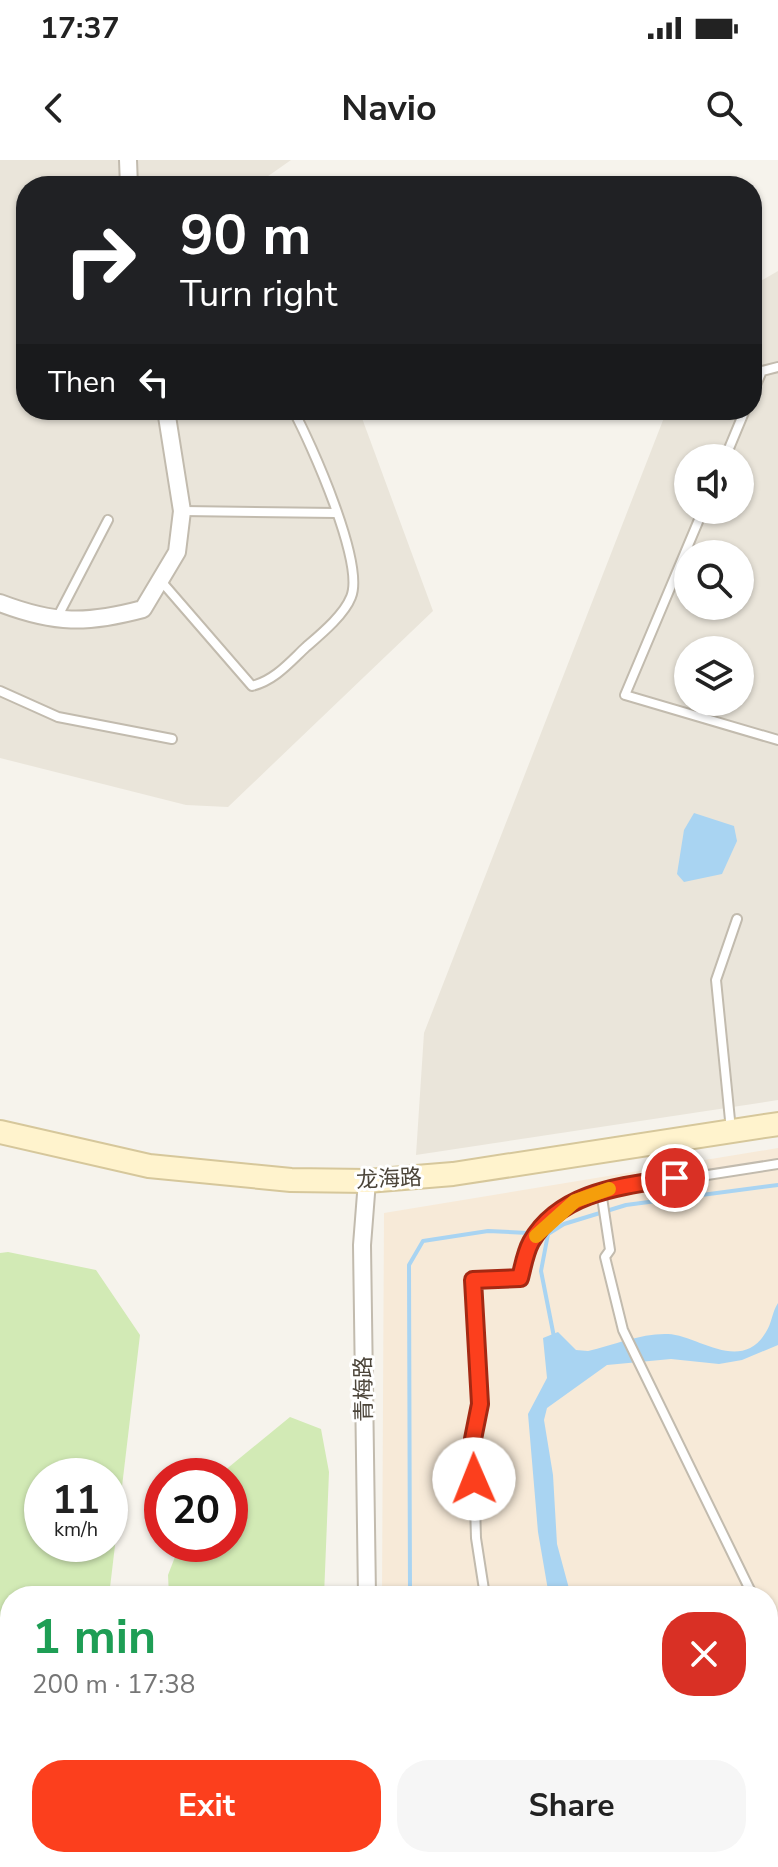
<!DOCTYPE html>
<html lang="en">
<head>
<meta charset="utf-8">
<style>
  :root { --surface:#fff; --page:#f6f6f6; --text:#222; --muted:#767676; --accent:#fc3f1d }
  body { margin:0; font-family:"Nunito Sans","Noto Sans SC",sans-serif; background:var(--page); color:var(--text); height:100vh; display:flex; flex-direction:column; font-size:30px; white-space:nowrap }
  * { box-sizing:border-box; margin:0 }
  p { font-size:26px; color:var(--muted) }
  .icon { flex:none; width:44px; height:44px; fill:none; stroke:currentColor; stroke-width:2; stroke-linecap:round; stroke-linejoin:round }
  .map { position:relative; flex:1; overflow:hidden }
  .details { position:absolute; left:0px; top:1426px; width:778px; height:282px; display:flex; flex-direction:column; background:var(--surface); border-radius:32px 32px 0 0; box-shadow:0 2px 6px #0004 }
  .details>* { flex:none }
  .banner { position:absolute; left:16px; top:16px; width:746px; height:244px; border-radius:32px; box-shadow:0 2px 6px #0004; background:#202124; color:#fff; overflow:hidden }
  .controls { position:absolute; left:674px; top:284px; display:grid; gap:16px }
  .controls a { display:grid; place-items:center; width:80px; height:80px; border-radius:50%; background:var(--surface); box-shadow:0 2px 6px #0004; font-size:40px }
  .speed { position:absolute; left:24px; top:1298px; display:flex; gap:16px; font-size:40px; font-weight:700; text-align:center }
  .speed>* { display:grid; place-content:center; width:104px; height:104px; border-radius:50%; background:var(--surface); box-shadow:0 2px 6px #0004; line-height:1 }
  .speed small { font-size:20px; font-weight:400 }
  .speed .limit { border:12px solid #d22; background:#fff; color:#111 }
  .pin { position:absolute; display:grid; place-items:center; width:68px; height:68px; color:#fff; margin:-34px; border:4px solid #fff; border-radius:50%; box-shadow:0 2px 8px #0007 }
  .me { position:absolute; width:88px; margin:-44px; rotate:359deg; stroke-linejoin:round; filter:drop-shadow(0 0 6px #0008) }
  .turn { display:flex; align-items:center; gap:28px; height:168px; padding:0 32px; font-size:36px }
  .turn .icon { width:104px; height:104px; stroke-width:2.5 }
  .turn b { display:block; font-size:56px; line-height:68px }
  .then { display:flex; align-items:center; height:76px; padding:0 32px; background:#0003; gap:16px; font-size:30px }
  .round { display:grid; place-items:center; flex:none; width:84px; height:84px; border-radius:32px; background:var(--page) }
  .summary { display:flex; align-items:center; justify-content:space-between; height:136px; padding:0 32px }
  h1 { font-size:48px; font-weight:700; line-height:60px; color:#1e9e55 }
  .cta { display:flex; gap:16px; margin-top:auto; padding:16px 32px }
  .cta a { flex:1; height:92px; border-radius:32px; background:var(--accent); color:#fff; font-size:32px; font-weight:700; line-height:92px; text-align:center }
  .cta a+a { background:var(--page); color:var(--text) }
  .status { display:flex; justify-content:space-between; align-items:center; height:56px; padding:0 40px; background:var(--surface); direction:ltr }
  .status svg { height:22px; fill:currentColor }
  header { display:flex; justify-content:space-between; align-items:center; height:104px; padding:0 32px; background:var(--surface); font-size:36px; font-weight:700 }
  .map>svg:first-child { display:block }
  .residential { fill:#eae5da; fill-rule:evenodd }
  .commercial { fill:#f7ead8 }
  .green { fill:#d2eab5; fill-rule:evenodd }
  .water { fill:#a9d4f2 }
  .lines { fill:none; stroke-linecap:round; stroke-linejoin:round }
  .stream { stroke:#a9d4f2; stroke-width:4 }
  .lane-casing { stroke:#c2bbae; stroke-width:12 }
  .street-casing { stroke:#c2bbae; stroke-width:20 }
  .secondary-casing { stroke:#d6c79b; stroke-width:26 }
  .lane { stroke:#fff; stroke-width:8 }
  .street { stroke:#fff; stroke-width:16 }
  .secondary { stroke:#fff3cd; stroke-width:22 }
  .route-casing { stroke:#a42913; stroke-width:20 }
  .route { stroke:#fc3f1d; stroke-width:14 }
  .slow { stroke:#f59e0b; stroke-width:14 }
  .labels { text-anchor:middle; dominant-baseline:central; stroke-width:6; stroke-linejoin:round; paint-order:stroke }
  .street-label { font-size:22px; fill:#4b4439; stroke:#fff }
</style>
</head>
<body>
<div class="status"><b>17:37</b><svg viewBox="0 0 49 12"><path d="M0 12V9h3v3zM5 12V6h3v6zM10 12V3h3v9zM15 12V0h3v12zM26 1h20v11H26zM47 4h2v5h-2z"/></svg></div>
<header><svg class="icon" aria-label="back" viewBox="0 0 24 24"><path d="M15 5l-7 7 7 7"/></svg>Navio<svg class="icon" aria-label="search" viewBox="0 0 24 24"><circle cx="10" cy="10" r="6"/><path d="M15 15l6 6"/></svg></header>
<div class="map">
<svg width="778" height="1707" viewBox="0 0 778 1707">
  <rect width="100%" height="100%" fill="#f6f3ec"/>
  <g class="residential">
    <path d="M0,0H291L254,26H26V250H359L433,451L228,647L186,645L0,598Z"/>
    <path d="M778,111V940L416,995L424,873L667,250H752V126ZM688,298H740V350H688ZM688,394H740V446H688ZM688,490H740V542H688Z"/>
  </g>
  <g class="commercial">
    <path d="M778,988V1464L768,1473V1436H382L384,1053Z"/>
    <path d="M778,1509V1707H569L579,1698H768V1519Z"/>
    <path d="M380,1698H516L504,1707H380Z"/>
  </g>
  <g class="green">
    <path d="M8,1092L96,1110L140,1175L109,1436H10V1698H63V1707H0V1093ZM42,1316H110V1384H42Z"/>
    <path d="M290,1257L321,1269L329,1312L324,1436H169L168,1415L180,1384H230V1316H218Z"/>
    <path d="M157,1698H312V1707H153Z"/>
    <path d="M577,1698H729C700,1707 669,1707 639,1703L640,1707H569Z"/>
  </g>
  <g class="water">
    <path d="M694,653L734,666L737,681L722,714L684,722L677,714L684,670Z"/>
    <path d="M778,1143V1185L742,1200L719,1204L671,1199L607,1205L547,1248L544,1260L553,1315L557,1384L571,1436H549L538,1372L528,1254L547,1218L543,1178L558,1172L576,1190L588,1191C613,1185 642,1173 668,1174C697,1175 741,1214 766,1172C772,1163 772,1152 778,1143Z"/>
  </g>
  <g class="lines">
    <g class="stream">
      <path d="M548,1074L541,1111L554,1177"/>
      <path d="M410,1436L409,1105L423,1081L488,1071L548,1074L564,1064L626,1045L778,1025"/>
    </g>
    <g class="lane-casing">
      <g id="lane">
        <path d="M752,234L762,211L778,207"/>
        <path d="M725,298L745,250"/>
        <path d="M703,350L625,535L778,580"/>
        <path d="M183,351L336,353"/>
        <path d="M161,421L252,526C275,520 289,503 306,487C321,474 344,455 351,437C365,404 311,283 293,250"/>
        <path d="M57,458L108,360"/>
        <path d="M0,531L58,557L172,579"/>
        <path d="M731,970L716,820L737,759"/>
        <path d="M601,1031L610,1090L605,1097L623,1170L753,1436"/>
        <path d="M485,1436L476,1378L473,1279L480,1244L473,1120L520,1118C533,1074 549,1053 592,1033L778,1004"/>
        <path d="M768,1638L778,1636"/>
      </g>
    </g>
    <g class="street-casing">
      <g id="street">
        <path d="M128,0L129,26"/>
        <path d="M0,443C55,464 87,464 143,449L177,392L182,351L166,250"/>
        <path d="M367,1436L362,1085L367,1021"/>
        <path d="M768,1497L778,1487"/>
        <path d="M371,1698V1707"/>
        <path d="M535,1707L545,1698"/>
      </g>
    </g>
    <g class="secondary-casing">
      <path id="secondary" d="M0,972L149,1006L291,1020L367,1021L453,1014L778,964"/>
    </g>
    <use href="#lane" class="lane"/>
    <use href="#street" class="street"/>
    <use href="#secondary" class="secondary"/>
  </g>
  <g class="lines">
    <g class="route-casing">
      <path id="route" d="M474,1319L473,1279L480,1244L473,1120L520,1118C523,1107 525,1093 531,1082C560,1031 623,1026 675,1018"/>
    </g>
    <use href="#route" class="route"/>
    <path class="slow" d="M536,1076L575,1041L609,1029"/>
  </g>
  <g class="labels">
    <g class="street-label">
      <text transform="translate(389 1019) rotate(-3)">龙海路</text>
      <text transform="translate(364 1229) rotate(-91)">青梅路</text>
    </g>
  </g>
</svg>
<div class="controls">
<a><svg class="icon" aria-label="sound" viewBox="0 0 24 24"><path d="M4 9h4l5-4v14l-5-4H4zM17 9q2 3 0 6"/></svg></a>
<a><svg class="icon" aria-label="search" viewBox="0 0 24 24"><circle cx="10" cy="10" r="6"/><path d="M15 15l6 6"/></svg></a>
<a><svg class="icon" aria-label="layers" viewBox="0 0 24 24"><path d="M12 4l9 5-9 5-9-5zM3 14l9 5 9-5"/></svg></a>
</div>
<div class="speed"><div>11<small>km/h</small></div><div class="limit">20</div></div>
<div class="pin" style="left:675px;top:1018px;background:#d93025"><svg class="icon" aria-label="arrive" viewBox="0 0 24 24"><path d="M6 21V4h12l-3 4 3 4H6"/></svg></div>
<svg class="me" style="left:474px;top:1319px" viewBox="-20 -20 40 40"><circle r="19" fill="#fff"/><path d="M0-13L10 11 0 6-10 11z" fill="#fc3f1d"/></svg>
<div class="banner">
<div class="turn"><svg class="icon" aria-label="right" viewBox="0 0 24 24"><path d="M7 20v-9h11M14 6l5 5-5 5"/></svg><div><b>90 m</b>Turn right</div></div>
<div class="then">Then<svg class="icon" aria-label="left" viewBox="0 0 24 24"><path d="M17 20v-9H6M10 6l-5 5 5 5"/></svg></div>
</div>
<section class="details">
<div class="summary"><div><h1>1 min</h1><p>200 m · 17:38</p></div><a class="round" style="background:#d93025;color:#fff"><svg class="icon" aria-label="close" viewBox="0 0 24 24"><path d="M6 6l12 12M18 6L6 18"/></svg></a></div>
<div class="cta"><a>Exit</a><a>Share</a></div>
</section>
</div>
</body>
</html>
